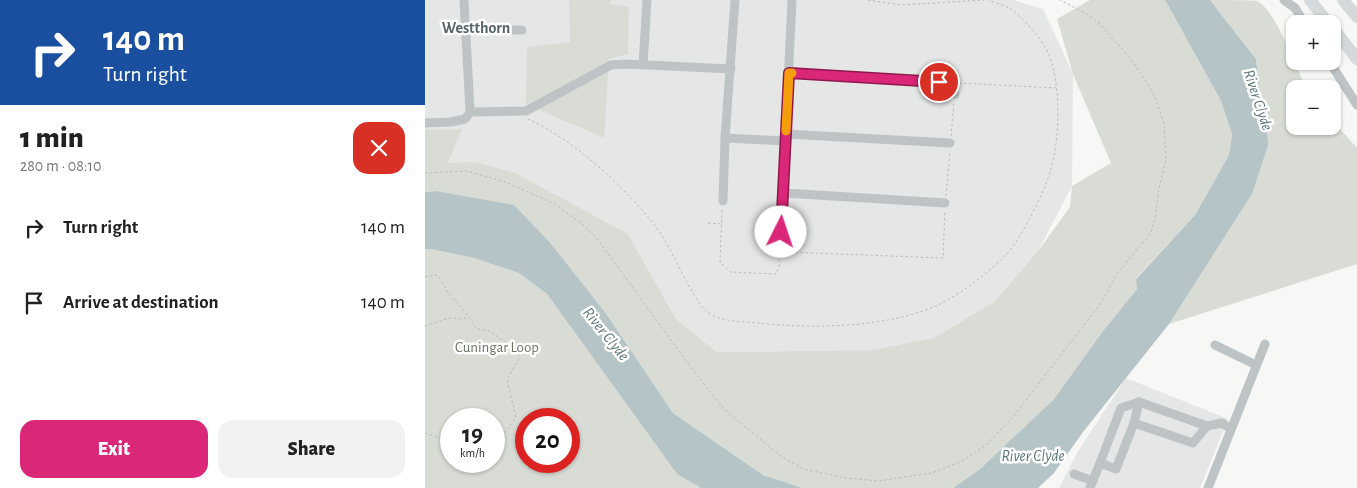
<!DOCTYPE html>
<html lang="en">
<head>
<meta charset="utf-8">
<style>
  :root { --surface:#fff; --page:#f2f2f2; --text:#202124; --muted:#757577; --accent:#db2777 }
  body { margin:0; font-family:"Alegreya Sans",sans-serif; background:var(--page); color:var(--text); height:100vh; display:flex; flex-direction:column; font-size:19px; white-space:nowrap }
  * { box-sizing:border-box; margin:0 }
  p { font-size:16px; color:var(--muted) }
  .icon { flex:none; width:28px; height:28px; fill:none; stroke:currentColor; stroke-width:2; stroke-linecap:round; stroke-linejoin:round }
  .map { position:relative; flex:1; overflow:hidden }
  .side { display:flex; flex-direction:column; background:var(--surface); width:425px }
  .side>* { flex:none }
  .guide { background:#1a4fa0; color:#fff; overflow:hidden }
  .buttons { position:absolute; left:861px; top:15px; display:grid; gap:10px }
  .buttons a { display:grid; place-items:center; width:55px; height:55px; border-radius:10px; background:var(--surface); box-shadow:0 1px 4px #0004; font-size:25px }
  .speed { position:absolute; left:15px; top:408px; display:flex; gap:10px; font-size:25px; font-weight:700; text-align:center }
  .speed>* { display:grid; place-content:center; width:65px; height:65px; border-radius:50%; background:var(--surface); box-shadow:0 1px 4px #0004; line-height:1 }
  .speed small { font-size:12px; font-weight:400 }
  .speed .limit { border:8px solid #d22; background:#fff; color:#111 }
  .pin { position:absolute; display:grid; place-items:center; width:42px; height:42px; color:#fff; margin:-21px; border:2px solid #fff; border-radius:50%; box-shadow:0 1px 5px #0007 }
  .me { position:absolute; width:55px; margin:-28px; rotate:4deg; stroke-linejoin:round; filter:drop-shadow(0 0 4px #0008) }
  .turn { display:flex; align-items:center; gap:18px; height:105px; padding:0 20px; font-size:22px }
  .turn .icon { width:65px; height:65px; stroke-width:2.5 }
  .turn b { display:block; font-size:35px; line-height:42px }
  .round { display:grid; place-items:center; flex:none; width:52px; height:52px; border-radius:15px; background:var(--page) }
  .overview { display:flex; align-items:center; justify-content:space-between; height:85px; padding:0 20px }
  h1 { font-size:30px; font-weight:800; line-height:38px }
  .action { display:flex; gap:10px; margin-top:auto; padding:10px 20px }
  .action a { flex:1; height:58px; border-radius:15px; background:var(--accent); color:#fff; font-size:20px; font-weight:800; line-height:58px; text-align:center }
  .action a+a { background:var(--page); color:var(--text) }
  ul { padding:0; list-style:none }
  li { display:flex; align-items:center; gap:15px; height:75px; padding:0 20px }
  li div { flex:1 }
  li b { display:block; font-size:19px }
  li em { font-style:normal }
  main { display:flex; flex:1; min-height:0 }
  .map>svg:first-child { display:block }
  .built { fill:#e5e7e6 }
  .green { fill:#d8dcd4; fill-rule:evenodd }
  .water { fill:#b5c4c6 }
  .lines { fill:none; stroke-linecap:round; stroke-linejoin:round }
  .path { stroke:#b7bbbd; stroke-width:1; stroke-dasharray:2.5 2.5; stroke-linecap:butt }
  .minor { stroke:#bec4c6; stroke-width:9 }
  .highway { stroke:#d4d9db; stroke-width:12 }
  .route-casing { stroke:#8e194d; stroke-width:12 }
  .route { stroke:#db2777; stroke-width:9 }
  .slow { stroke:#f59e0b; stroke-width:9 }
  .labels { text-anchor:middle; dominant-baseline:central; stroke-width:5; stroke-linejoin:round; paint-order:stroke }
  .park-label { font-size:15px; fill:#6a7662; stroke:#fff }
  .neighbourhood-label { font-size:16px; font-weight:bold; fill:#556569; stroke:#fff }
  .water-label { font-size:16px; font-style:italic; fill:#5e7779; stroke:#fff }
</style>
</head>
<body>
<main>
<section class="side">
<div class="guide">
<div class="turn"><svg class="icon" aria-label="right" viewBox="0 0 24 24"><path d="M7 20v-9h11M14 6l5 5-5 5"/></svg><div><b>140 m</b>Turn right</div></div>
</div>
<div class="overview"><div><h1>1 min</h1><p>280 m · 08:10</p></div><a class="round" style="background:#d93025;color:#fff"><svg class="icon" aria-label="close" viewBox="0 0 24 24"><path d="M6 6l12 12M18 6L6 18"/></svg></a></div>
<ul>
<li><svg class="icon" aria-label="right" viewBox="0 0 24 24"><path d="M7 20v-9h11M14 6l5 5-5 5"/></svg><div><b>Turn right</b></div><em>140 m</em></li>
<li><svg class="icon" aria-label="arrive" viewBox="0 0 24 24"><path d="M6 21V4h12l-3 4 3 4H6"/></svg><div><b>Arrive at destination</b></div><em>140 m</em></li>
</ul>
<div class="action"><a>Exit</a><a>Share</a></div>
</section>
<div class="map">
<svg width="932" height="488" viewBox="0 0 932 488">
  <rect width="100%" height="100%" fill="#f7f7f5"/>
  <g class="built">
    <path d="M0,0H588L618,9L648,74L647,186L613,251L570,301L509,338L446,350L292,352L251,319L203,234L0,163Z"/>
    <path d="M701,378L803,419L775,488H634L652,453Z"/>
  </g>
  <g class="green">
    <path d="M144,0H186L185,4L204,7L203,54L184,59L179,138L101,104L102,47L145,42Z"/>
    <path d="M665,0H740L796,101L807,134L804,155L770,215L711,278L712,289L678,331L629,399L555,469L528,488H378L338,475L248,413L182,315L10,191L0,192V130L37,129L23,163L50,162L90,173L203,234L251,319L292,352L446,350L509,338L570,301L613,251L645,207L647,186L686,163L648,74L632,19Z"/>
    <path d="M785,0C795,0 825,0 832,1C850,9 873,70 881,89H870V126H908V121L932,148V264L744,324L827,194L840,113L834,87L831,59Z"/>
    <path d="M0,249H6L49,258L94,273L122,294L252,474L276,488H0ZM26,419H69V461H26ZM101,419H144V461H101Z"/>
  </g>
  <g class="water">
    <path d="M740,0H785L831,59L834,87L840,113L843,145L827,194L744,324L658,432L629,473L613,488H528L555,469L629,399L678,331L712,289L711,279L770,215L804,155L807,134L796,101Z"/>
    <path d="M10,191L89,205L126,244L182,315L248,413L338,475L378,488H276L252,474L122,294L94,273L49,258L6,249H0V192Z"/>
  </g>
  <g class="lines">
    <g class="path">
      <path d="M443,0L477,5L559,0"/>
      <path d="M534,83L632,88"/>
      <path d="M103,119C149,140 200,187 231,227C246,247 255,272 268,293C272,299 276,307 281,311C286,315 296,319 302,320C312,322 323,322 333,323C387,329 462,328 513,305C535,295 575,265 589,245C601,228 621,188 626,169C635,137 636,86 624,55C619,41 596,15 584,8C577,4 569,3 563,0"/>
      <path d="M526,136L529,102"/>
      <path d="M0,173L42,171L80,182L130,204L157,224L173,240L270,373L300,410L357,457L379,469L421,478L453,481L507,473L537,461L562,444L588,417L676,303L691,275L726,233L730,218L734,188L741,159L739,124L728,92L705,58L675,24L660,13L635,0"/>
      <path d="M521,196L525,152"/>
      <path d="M297,210L295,262L305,272L351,274L354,267L355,251"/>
      <path d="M283,223L297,224"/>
      <path d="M356,241L355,250L362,252L518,258L520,212"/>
      <path d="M0,277L11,275L14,277L24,294L38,309L52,329L65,331L94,352V358L82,380L91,417L84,428L69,442"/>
      <path d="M0,326L24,318L38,319L43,317"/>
      <path d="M0,433L26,442"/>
    </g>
    <g class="minor">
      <path d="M39,0L45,110L49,112L101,111L186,65L201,64L306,69"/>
      <path d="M367,0L356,232L370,231"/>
      <path d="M859,0L870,8L880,24"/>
      <path d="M40,30H97"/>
      <path d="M904,61L932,105"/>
      <path d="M218,65L222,0"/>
      <path d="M364,73L514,82L526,83L530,94"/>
      <path d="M0,123L26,122L40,119L46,111"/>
      <path d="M361,134L525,143"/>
      <path d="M300,138L361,141"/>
      <path d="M359,193L520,203"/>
      <path d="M298,201L300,138L310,0"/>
      <path d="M790,345L831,365"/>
      <path d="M709,423L714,402L782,426"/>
      <path d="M675,463L696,408L714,402"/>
      <path d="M649,474L668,481"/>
      <path d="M665,488L675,463L691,469L709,423L768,443L782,426L797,423L806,429"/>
      <path d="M783,488L840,344"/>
    </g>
    <g class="highway">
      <path d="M885,0L904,24"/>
      <path d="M918,0L932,17"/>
      <path d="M908,28L932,59"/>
    </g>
  </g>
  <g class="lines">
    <g class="route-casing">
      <path id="route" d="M356,232L364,73L514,82"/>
    </g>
    <use href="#route" class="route"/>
    <path class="slow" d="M361,131L364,73H367"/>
  </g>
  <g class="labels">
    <g class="park-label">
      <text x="72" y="347">Cuningar Loop</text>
    </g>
    <g class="neighbourhood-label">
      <text x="51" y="28">Westthorn</text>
    </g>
    <g class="water-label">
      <text transform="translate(833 100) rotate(72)">River Clyde</text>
      <text transform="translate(181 334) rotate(51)">River Clyde</text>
      <text x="608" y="456">River Clyde</text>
    </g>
  </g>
</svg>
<div class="buttons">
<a>+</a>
<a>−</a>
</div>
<div class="speed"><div>19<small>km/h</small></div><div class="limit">20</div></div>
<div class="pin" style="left:514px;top:82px;background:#d93025"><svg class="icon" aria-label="arrive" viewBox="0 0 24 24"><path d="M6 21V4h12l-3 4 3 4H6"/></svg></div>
<svg class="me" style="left:356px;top:232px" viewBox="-20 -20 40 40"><circle r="19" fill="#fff"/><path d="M0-13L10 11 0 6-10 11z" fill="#db2777"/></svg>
</div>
</main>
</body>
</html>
